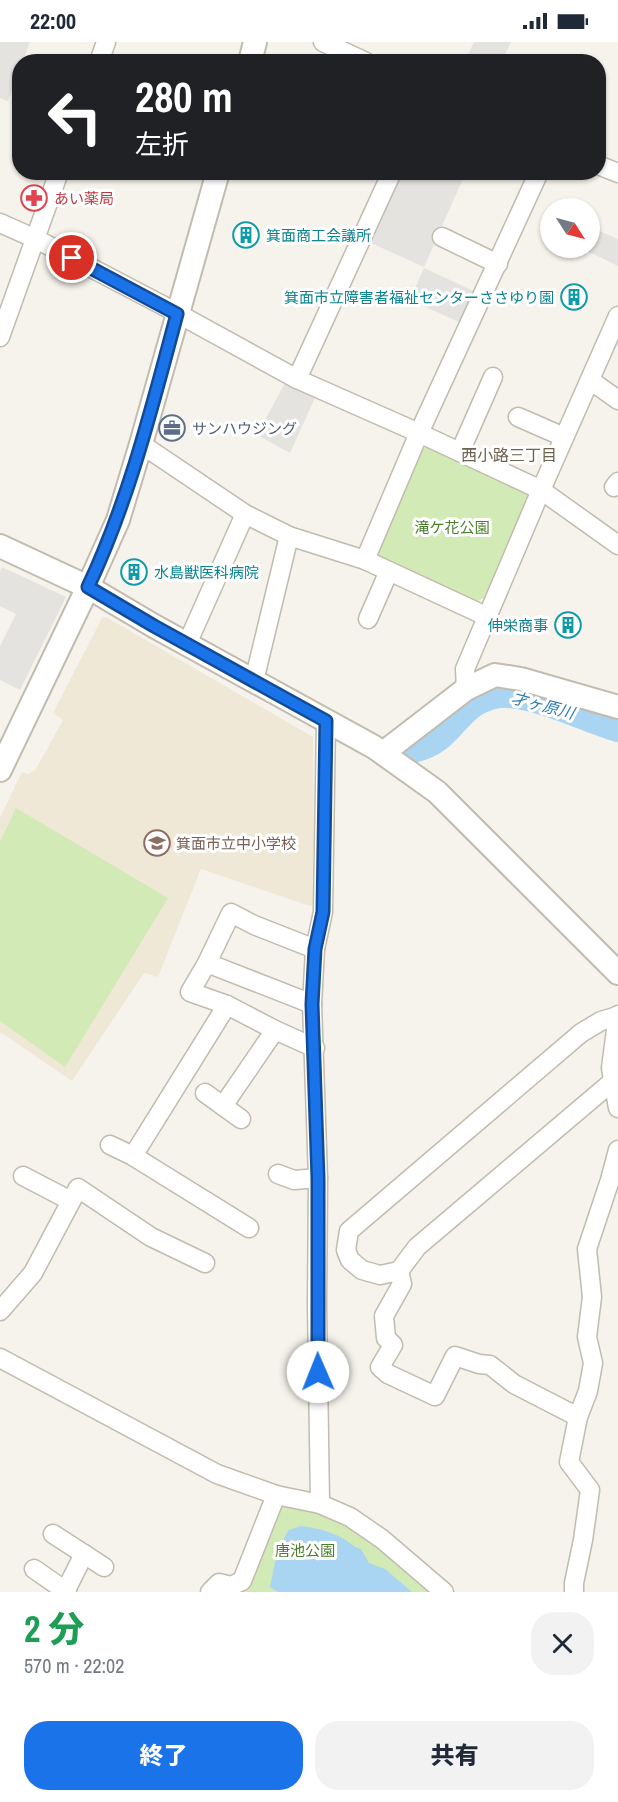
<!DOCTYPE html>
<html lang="ja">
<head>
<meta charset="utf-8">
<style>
  :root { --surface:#fff; --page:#f2f2f3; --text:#1f2937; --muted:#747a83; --accent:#1a73e8 }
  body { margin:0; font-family:"Archivo Narrow","Noto Sans JP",sans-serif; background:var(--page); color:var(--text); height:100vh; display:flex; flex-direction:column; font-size:22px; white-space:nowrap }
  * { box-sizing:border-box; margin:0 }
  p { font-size:20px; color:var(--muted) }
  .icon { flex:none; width:33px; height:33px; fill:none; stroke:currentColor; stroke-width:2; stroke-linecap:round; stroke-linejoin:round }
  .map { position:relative; height:1550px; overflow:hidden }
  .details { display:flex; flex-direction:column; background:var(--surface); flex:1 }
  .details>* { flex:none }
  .banner { position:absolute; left:12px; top:12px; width:594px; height:126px; border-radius:24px; box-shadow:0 2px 4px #0004; background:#202124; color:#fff; overflow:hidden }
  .needle { width:39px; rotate:126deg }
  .controls { position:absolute; left:540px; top:156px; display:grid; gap:12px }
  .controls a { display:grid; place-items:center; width:60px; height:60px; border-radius:50%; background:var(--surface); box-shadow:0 2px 4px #0004; font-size:30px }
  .pin { position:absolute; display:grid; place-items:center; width:51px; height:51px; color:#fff; margin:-26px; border:3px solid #fff; border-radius:50%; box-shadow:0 2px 6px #0007 }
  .me { position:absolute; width:66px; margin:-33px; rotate:359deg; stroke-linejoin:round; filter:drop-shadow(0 0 4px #0008) }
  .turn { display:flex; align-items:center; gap:21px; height:126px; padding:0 24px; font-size:27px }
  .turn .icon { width:78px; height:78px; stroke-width:2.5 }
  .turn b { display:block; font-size:42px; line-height:51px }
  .round { display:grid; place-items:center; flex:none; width:63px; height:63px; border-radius:24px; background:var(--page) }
  .head { display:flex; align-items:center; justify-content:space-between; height:102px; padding:0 24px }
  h1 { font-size:36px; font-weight:800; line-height:45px; color:#1e9e55 }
  .cta { display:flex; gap:12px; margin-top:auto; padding:12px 24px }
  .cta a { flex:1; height:69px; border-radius:24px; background:var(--accent); color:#fff; font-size:24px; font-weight:800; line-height:69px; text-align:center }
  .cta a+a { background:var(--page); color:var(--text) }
  .status { display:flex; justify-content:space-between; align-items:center; height:42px; padding:0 30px; background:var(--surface); direction:ltr }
  .status svg { height:16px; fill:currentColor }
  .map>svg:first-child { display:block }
  .education { fill:#efe8d6 }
  .green { fill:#d2eab5 }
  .parking { fill:#e5e3e0 }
  .water { fill:#a9d4f2 }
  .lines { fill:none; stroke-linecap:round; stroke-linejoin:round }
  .river { stroke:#a9d4f2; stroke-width:28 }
  .minor-casing { stroke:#c2bbae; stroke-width:21 }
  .tertiary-casing { stroke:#c2bbae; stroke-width:26 }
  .minor { stroke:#fff; stroke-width:18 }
  .tertiary { stroke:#fff; stroke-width:22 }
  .route-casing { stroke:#114b97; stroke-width:15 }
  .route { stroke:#1a73e8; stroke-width:10 }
  .labels { text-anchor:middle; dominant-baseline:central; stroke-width:6; stroke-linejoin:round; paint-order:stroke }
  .health-label { font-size:15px; fill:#be3a42; stroke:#fff; text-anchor:start }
  .culture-label { font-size:15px; fill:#0d838f; stroke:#fff; text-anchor:start }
  .service-label { font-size:15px; fill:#4e5e75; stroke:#fff; text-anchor:start }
  .park-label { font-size:15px; fill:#4a7f2a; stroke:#fff }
  .education-label { font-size:15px; fill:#785e54; stroke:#fff; text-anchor:start }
  .neighbourhood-label { font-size:16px; fill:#6e6250; stroke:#fff }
  .water-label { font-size:16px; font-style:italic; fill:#2e7ab2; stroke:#fff }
</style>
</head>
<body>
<div class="status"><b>22:00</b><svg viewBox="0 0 49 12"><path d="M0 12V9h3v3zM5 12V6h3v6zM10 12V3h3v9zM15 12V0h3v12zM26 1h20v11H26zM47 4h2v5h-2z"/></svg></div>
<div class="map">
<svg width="618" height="1550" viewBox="0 0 618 1550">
  <rect width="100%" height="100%" fill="#f6f3ec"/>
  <path class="education" d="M106,575L313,695L314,863L310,864L201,827L158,935L144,931L72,1039L0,990V775L22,730L28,732L36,727L63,678L53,671L102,576Z"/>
  <g class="green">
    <path d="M428,404L526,451L528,456L486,555L475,560L376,513L420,409Z"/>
    <path d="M16,766L168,856L65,1025L0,979V800Z"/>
    <path d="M281,1464L318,1468L346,1480L434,1550H219L227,1549Z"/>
  </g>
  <g class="parking">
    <path d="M0,0H30L23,19L20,20L19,28L8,59L0,56Z"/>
    <path d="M474,0H511L502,19H465Z"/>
    <path d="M462,130L465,132L424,225L371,201L402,131Z"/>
    <path d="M590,185L618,197V224L581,206H590Z"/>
    <path d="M424,226L476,250L461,281L410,258Z"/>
    <path d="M285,341L315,356L290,411L257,393Z"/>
    <path d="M2,525L66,555L20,648L0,638V604L16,572L0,564V529Z"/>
  </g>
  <path class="water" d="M301,1484C317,1486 330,1489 344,1497C351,1501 353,1505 361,1507L369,1521L385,1527L412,1550H278L270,1545L275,1520L286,1492L289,1488Z"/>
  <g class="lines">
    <path class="river" d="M412,707C443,701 448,682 470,664C480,656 495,651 508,652C542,654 585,676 618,686"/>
    <g class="minor-casing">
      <g id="minor">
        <path d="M323,0L366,20"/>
        <path d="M99,20L106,0"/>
        <path d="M598,123L618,131"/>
        <path d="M0,181L36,197L164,264L297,337L419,391L541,448L618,503"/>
        <path d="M442,195L498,222"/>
        <path d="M0,295L59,130"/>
        <path d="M297,337L392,130"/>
        <path d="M590,338L618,358"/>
        <path d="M518,375L564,395"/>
        <path d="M141,402L245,472L289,494L365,518L488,575"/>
        <path d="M460,410L493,335"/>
        <path d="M614,445L618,440"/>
        <path d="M365,518L419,391L539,130"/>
        <path d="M368,577L389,529"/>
        <path d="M187,602L245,472"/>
        <path d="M254,639L289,494"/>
        <path d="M466,647L465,627L541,448L618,274"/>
        <path d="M315,907L254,883L231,871L207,921L190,950L227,963L275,988L315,1006"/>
        <path d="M207,921L312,962"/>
        <path d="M618,973L611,1026L618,1066"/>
        <path d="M613,1039L417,1205L399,1229L380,1233L362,1228L350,1218L346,1208L349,1189L581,991L601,979L618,974"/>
        <path d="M205,1051L241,1077"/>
        <path d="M223,1064L275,988"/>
        <path d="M110,1103L133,1114L249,1186"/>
        <path d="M133,1114L227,963"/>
        <path d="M278,1132L294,1138L318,1136"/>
        <path d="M23,1134L71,1159"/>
        <path d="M399,1229L402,1242L384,1274L386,1296L393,1303L380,1325L388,1332L435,1354L455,1314L479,1322L490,1323L514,1342L578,1375"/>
        <path d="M0,1269L33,1231L78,1146L151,1195L205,1221"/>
        <path d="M0,1316L217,1432L276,1453L320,1462L350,1475L382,1497L444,1550"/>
        <path d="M320,1462L317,1264L318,1136L312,962L315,907L323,870L326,679"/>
        <path d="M53,1492L104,1525"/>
        <path d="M34,1527L67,1550"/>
        <path d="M65,1550L84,1512"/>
        <path d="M210,1550L219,1541L231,1544L242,1539L276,1453"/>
        <path d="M574,1550V1541L583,1498L590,1448L569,1420L578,1375L588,1349L593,1321L587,1295L592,1255L587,1207L610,1138L618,1108"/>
      </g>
    </g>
    <g class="tertiary-casing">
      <g id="tertiary">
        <path d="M250,20L255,0"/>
        <path d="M0,504L88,545L154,584L374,705L437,750L618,931"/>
        <path d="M383,711L466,647L495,633L521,637L618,665"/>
        <path d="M0,728L88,545L118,478L141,402L218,130"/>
      </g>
    </g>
    <use href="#minor" class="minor"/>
    <use href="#tertiary" class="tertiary"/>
  </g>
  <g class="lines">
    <g class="route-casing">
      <path id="route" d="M72,216L177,272C152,365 129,458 88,545L154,584L326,679L323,870L315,907L312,962L318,1136V1330"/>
    </g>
    <use href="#route" class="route"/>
  </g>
  <defs>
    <g id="pharmacy-ring" transform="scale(1.35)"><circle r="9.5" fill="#fff" stroke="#e0444e" stroke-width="1.5"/><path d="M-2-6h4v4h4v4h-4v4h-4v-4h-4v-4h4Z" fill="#e0444e"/></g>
    <g id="building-ring" transform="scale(1.35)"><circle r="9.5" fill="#fff" stroke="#0f9aa8" stroke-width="1.5"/><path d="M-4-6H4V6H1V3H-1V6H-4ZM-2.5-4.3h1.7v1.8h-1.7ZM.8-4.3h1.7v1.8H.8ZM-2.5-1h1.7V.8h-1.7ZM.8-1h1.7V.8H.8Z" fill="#0f9aa8"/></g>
    <g id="office-ring" transform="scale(1.35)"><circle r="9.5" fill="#fff" stroke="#5c6f8a" stroke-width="1.5"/><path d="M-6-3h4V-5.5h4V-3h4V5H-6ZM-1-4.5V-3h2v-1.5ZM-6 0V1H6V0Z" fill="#5c6f8a"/></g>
    <g id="school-ring" transform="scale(1.35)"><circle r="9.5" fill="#fff" stroke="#8d6e63" stroke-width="1.5"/><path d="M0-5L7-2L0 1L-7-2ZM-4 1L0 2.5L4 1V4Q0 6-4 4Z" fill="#8d6e63"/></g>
  </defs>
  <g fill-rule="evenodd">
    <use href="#pharmacy-ring" x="34" y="156"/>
    <use href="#building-ring" x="246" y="193"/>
    <use href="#building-ring" x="574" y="255"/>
    <use href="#office-ring" x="172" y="386"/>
    <use href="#building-ring" x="134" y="530"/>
    <use href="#building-ring" x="568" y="583"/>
    <use href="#school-ring" x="157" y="801"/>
  </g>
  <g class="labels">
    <g class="health-label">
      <text x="54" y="156">あい薬局</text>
    </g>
    <g class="culture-label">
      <text x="266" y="193">箕面商工会議所</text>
      <text x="554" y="255" text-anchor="end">箕面市立障害者福祉センターささゆり園</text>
      <text x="154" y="530">水島獣医科病院</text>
      <text x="548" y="583" text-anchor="end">伸栄商事</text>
    </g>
    <g class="service-label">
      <text x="192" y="386">サンハウジング</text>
    </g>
    <g class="park-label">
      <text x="452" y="485">滝ケ花公園</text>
      <text x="305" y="1508">唐池公園</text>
    </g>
    <g class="education-label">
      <text x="176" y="801">箕面市立中小学校</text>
    </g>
    <g class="neighbourhood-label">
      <text x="509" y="413">西小路三丁目</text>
    </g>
    <g class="water-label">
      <text transform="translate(543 663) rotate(15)">才ヶ原川</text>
    </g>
  </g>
</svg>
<div class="controls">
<a><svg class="needle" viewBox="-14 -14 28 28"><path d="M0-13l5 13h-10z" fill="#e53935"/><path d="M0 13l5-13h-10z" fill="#747a83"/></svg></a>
</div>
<div class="pin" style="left:72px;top:216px;background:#d93025"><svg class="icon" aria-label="arrive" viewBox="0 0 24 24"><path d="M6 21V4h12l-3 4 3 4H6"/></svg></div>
<svg class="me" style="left:318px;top:1330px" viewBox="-20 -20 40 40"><circle r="19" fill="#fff"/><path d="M0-13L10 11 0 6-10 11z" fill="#1a73e8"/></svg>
<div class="banner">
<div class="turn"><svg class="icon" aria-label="left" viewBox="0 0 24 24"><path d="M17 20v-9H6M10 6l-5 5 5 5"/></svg><div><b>280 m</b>左折</div></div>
</div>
</div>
<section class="details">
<div class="head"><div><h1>2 分</h1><p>570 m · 22:02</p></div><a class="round"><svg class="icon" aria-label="close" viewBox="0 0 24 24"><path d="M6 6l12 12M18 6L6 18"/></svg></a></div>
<div class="cta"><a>終了</a><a>共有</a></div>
</section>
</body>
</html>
